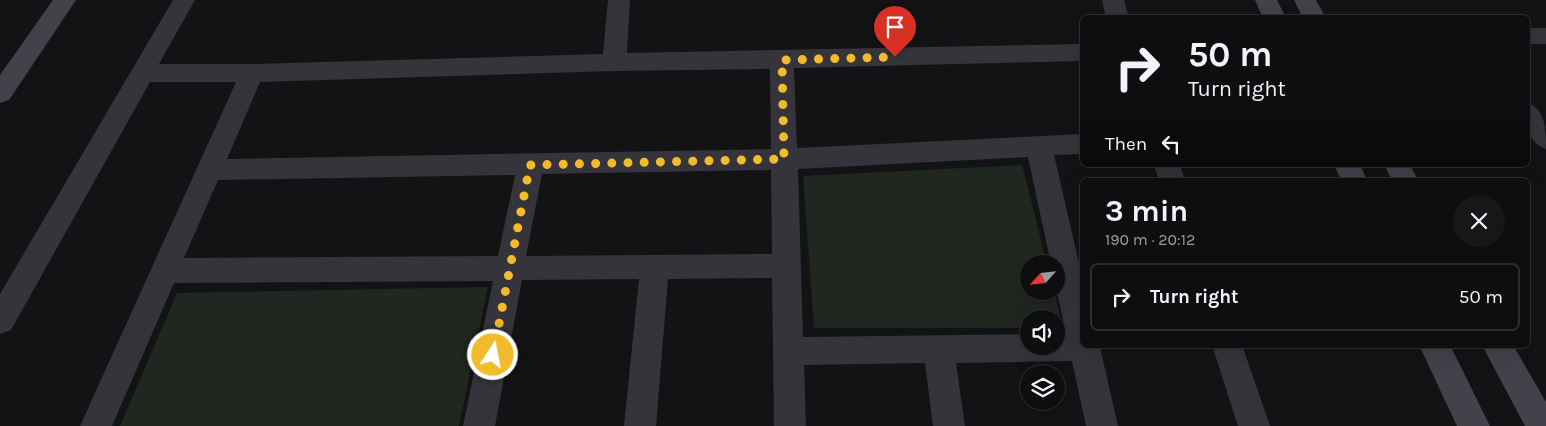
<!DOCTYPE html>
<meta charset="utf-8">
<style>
:root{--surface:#0e0e10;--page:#171719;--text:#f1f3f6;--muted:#9b9c9f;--line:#2e2e30}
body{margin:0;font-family:Karla,sans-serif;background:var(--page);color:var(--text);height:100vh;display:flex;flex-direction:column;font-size:19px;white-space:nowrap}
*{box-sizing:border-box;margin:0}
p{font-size:16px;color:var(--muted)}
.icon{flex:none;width:28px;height:28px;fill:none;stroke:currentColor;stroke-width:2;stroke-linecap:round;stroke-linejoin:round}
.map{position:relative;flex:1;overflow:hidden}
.sheet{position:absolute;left:1080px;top:178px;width:450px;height:170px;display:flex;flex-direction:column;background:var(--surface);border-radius:8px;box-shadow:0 5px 20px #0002,0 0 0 1px var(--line)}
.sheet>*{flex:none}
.banner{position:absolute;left:1080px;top:15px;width:450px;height:152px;border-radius:8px;box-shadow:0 5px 20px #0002,0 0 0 1px var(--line);background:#0e0e10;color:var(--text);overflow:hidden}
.needle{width:32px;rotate:243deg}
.buttons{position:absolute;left:1020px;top:255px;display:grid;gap:10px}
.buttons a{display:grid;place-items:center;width:45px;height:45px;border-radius:50%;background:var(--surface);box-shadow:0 5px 20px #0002,0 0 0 1px var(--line);font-size:25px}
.pin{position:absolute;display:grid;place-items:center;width:42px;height:42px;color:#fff;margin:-51px -21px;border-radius:50% 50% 50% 0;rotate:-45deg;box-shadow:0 0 5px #0007}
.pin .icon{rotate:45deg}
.me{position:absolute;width:55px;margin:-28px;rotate:11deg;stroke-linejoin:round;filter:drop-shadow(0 0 4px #0008)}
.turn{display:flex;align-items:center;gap:18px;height:105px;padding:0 25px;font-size:22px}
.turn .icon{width:65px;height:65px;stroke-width:2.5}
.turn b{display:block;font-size:35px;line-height:42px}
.then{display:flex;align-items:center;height:48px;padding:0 25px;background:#0003;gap:10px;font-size:19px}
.round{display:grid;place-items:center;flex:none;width:52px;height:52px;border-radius:26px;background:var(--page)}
.summary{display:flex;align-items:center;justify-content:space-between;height:85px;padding:0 25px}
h1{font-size:30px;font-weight:700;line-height:38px}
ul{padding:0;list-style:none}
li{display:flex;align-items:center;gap:15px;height:68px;margin:0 10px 8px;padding:0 15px;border:2px solid var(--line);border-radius:8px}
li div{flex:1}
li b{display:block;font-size:19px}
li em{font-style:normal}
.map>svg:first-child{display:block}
.green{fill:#1f2720}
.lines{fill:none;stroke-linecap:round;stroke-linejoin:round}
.street{fill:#34343a;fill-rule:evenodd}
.secondary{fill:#42434a;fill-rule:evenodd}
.route{stroke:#f3bb2c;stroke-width:9;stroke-dasharray:0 16.2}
</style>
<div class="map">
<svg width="1546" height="426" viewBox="0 0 1546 426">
<rect width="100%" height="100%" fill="#131315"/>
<!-- green -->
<path class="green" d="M1022,165L1047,264H1029V291H1054L1063,327H1056V319H1029V328H814L803,176Z
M488,287L459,426H120L177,293Z"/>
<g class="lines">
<!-- street -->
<path class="street" d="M173,0H195L159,64H252L603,54L608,0H630L627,53L1082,44V61L794,68L797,148L1082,134V154L1054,155L1082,276V345H1099L1100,347L1118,426H1086L1072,361L956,363L965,426H933L925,363L804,365L806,426H774L772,278L668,279L656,426H624L639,279L522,280L495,426H463L493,281L174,283L112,426H80L236,82H150L11,330L0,334V294ZM770,69L771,149L227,159L260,82L614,71ZM1028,157L1051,264H1056V288L1066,333L1056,334V346H1029V334L803,337L798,169ZM771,170L772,254L526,256L542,174ZM515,175L498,256L184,258L218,180Z
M1102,0H1124L1129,18H1106Z
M1528,28H1546V44H1528Z
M1528,103C1546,110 1546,130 1546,149C1526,142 1526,122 1528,103Z
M1154,165H1180L1185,180H1159Z
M1212,345H1242L1270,426H1238Z"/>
<!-- secondary -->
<path class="secondary" d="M53,0H76L9,100L0,103V75Z
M1255,0H1277L1286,18H1263Z
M1294,0H1316L1326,18H1303Z
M1334,165H1360L1367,180H1341Z
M1384,165H1410L1418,180H1392Z
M1419,345H1450L1490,426H1457Z
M1482,345H1513L1546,402V426H1525Z"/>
</g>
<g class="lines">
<!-- route -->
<path class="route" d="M493,355L530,165L784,159L782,60L895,57"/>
</g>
</svg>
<div class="buttons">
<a><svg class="needle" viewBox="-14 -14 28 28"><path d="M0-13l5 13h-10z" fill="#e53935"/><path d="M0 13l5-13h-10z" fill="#9b9c9f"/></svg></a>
<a><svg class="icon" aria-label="sound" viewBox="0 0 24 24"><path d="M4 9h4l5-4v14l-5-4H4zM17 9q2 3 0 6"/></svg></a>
<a><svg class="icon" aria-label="layers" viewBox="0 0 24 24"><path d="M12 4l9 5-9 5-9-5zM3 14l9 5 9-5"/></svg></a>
</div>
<div class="pin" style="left:895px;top:57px;background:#d93025"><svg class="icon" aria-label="arrive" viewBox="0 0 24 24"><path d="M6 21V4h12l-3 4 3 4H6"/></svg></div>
<svg class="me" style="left:493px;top:355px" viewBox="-20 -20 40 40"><circle r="17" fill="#f3bb2c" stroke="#fff" stroke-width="3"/><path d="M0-11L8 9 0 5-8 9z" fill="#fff"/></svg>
<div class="banner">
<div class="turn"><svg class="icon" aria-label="right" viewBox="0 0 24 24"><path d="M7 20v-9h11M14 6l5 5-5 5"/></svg><div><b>50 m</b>Turn right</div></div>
<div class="then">Then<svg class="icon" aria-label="left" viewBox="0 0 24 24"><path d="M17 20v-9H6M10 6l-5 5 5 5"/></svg></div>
</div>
<section class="sheet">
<div class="summary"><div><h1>3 min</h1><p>190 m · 20:12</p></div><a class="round"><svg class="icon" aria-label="close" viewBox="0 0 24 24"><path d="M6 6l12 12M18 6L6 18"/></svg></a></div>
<ul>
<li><svg class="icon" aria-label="right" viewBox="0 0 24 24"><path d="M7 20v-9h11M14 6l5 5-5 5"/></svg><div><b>Turn right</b></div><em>50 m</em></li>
</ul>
</section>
</div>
